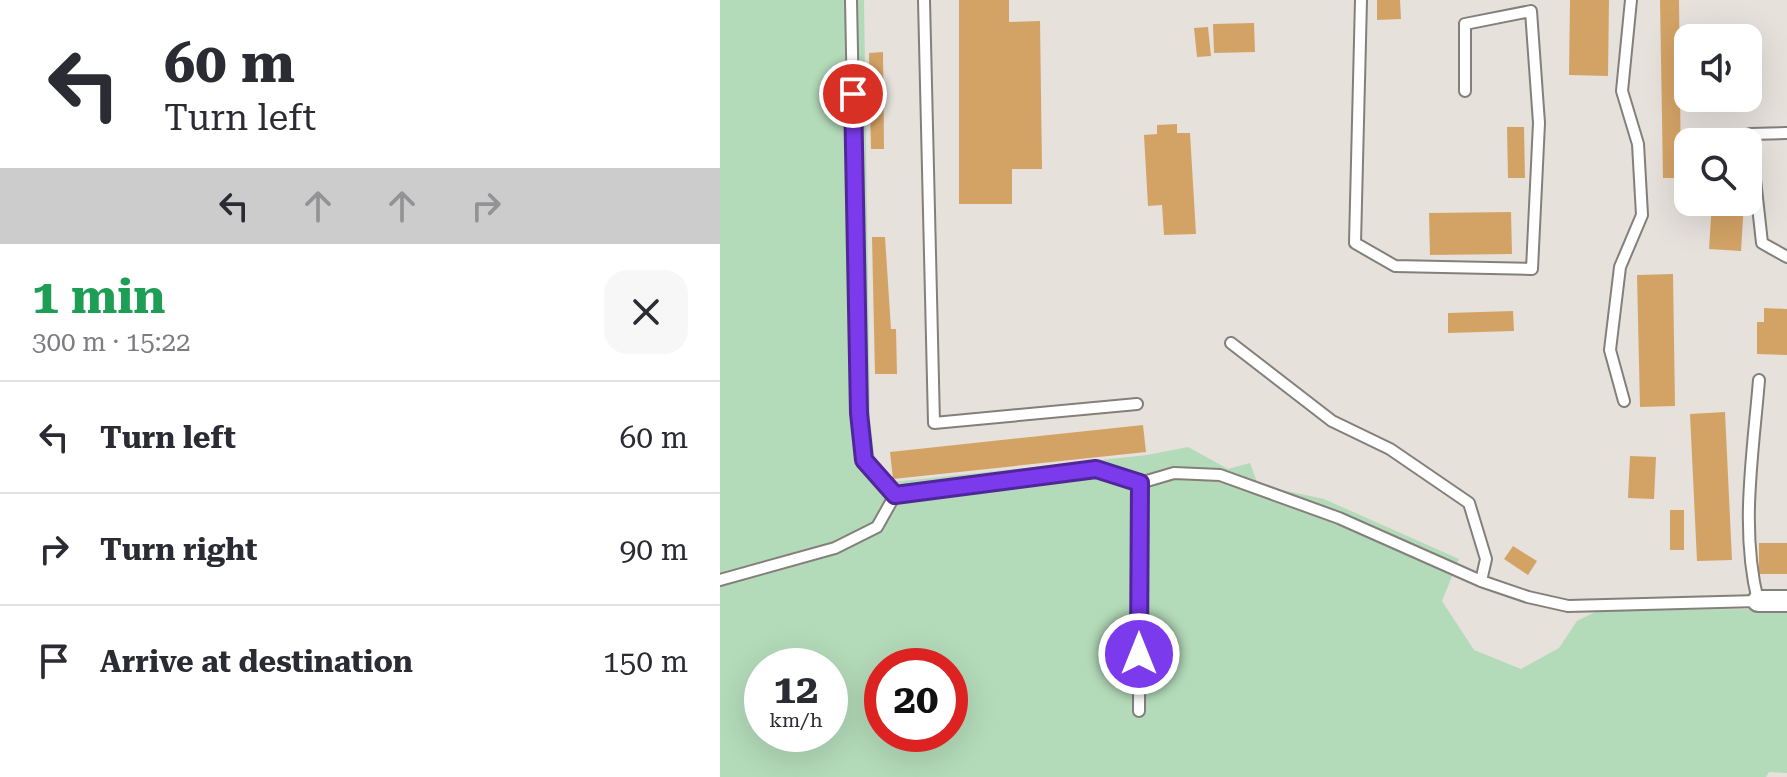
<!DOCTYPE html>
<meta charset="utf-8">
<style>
:root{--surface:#fff;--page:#f7f7f7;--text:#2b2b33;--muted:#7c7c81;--line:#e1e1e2}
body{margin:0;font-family:"Roboto Serif",serif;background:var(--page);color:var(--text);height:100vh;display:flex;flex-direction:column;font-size:30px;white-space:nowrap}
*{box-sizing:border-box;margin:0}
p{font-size:26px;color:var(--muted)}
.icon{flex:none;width:44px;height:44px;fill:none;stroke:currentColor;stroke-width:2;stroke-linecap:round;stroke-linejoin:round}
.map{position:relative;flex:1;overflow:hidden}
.panel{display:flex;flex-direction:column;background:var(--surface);width:720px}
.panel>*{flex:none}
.guide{background:#fff;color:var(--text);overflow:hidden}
.controls{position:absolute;left:954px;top:24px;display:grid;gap:16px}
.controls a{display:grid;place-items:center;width:88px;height:88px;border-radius:16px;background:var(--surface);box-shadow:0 8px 32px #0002;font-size:40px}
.speed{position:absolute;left:24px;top:648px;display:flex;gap:16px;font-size:40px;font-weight:700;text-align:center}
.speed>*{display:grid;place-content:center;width:104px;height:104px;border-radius:50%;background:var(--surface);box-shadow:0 8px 32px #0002;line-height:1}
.speed small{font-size:20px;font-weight:400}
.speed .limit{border:12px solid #d22;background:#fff;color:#111}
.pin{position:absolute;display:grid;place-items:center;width:68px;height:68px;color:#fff;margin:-34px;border:4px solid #fff;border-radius:50%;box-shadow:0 2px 8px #0007}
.me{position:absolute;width:88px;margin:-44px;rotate:0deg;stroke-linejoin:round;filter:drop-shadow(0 0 6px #0008)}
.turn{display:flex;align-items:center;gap:28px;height:168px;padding:0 32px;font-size:36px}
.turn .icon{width:104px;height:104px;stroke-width:2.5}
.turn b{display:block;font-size:56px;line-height:68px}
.lanes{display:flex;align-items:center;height:76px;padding:0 32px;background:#0003;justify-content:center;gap:40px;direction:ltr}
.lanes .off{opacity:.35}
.round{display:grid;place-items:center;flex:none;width:84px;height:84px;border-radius:24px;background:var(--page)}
.head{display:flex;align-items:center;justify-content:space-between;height:136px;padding:0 32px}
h1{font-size:48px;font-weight:700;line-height:60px;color:#1e9e55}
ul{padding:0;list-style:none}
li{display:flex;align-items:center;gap:24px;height:112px;padding:0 32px;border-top:2px solid var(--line)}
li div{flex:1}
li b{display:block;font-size:30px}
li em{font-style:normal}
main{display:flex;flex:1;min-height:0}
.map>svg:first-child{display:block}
.green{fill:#b3dab9;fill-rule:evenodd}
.building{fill:#d3a366}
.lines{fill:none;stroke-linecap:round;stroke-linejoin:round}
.service-casing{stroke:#847f7a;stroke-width:14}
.minor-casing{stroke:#847f7a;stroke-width:24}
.service{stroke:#fff;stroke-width:10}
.minor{stroke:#fff;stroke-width:20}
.route-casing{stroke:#51269a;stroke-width:20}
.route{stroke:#7c3aed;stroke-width:14}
</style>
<main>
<section class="panel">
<div class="guide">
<div class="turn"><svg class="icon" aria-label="left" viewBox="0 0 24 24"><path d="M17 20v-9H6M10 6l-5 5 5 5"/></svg><div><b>60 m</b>Turn left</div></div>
<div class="lanes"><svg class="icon" aria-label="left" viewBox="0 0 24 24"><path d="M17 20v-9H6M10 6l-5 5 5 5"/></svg><svg class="icon off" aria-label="ahead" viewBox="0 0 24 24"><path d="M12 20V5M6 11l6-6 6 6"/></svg><svg class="icon off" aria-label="ahead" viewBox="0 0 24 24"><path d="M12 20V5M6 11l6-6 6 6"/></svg><svg class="icon off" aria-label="right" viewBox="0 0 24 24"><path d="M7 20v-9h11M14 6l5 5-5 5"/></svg></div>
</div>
<div class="head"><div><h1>1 min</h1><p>300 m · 15:22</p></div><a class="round"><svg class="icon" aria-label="close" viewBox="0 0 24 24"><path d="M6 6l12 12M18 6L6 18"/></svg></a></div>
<ul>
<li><svg class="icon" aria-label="left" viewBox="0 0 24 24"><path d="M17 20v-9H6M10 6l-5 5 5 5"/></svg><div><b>Turn left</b></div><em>60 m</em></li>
<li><svg class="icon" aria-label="right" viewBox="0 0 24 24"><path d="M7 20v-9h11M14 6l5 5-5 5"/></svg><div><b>Turn right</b></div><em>90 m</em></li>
<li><svg class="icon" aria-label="arrive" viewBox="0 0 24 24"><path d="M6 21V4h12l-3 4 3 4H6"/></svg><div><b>Arrive at destination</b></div><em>150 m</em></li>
</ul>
</section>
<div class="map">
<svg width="1067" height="777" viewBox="0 0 1067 777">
<rect width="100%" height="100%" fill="#e6e1db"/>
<!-- green -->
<path class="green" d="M0,0H144L150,419L155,461L173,482L427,455L468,447L508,469L530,463L538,485L604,499L739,559L722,601L754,650L801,669L839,648L857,621L879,610L1067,609V773L1049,772L1046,777H0ZM42,666H110V734H42ZM162,666H230V734H162Z"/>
<!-- building -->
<path class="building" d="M239,0H289V22L320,21L322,169H292V204H239Z
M657,0H680L681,19L657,20Z
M850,0H889L888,76L849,75Z
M940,0H959L961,178H943Z
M534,23L535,52L494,53L493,24Z
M488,27L491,56L477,57L474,28Z
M163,52L164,149H151L149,53Z
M457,124V133H470L476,234L444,235L442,205L428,206L424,135L437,134V125Z
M787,127H804L805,178H788Z
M992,202H1024L1021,251L989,249Z
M791,212L792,254L710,255L709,213Z
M152,237H165L171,329H176L177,374H155Z
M953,274L955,406L920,407L917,275Z
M1044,308L1067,309V355L1037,354V322H1044Z
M793,311L794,331L728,333V313Z
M1005,412L1012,560L977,561L970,414Z
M423,425L426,452L173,479L170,452Z
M910,456L936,457L934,499L908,498Z
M950,510H964V550H950Z
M1039,543H1067V574H1039Z
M793,546L817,561L808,575L784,559Z"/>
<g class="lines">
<defs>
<path id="service" d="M204,0L214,423L417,404
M641,0L635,243L675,266L812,269L819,123L811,11L745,24V91
M1067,133L1030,134L1042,243L1067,257
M511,343L612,421L670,449L749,503L766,559L761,581
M904,401L890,350L900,267L922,215L918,144L902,91L911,0
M175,495L376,469L420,483L454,473L500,475L619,518L761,581L808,597L848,606L1038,601C1020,529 1033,454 1039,380
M0,580L115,548L157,527L175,495C142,467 143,454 139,413L131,0
M419,711L420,483"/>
<path id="minor" d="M1038,601H1067"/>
</defs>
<!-- service casing -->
<use href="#service" class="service-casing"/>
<!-- minor casing -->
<use href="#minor" class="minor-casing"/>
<!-- service -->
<use href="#service" class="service"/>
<!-- minor -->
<use href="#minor" class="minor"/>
</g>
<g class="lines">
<defs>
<path id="route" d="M133,94L139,413L144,460L175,495L376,469L420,483L419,654"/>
</defs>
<!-- route casing -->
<use href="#route" class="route-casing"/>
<!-- route -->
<use href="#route" class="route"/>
</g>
</svg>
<div class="controls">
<a><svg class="icon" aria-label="sound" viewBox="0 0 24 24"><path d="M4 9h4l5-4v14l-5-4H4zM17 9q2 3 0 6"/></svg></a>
<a><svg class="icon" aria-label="search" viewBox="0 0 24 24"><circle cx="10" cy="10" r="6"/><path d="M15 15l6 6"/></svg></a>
</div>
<div class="speed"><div>12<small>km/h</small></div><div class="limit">20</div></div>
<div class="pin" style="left:133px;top:94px;background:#d93025"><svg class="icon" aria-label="arrive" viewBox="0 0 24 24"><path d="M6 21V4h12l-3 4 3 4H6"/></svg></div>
<svg class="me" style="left:419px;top:654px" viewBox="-20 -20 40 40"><circle r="17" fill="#7c3aed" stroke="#fff" stroke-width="3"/><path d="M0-11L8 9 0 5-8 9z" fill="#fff"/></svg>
</div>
</main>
